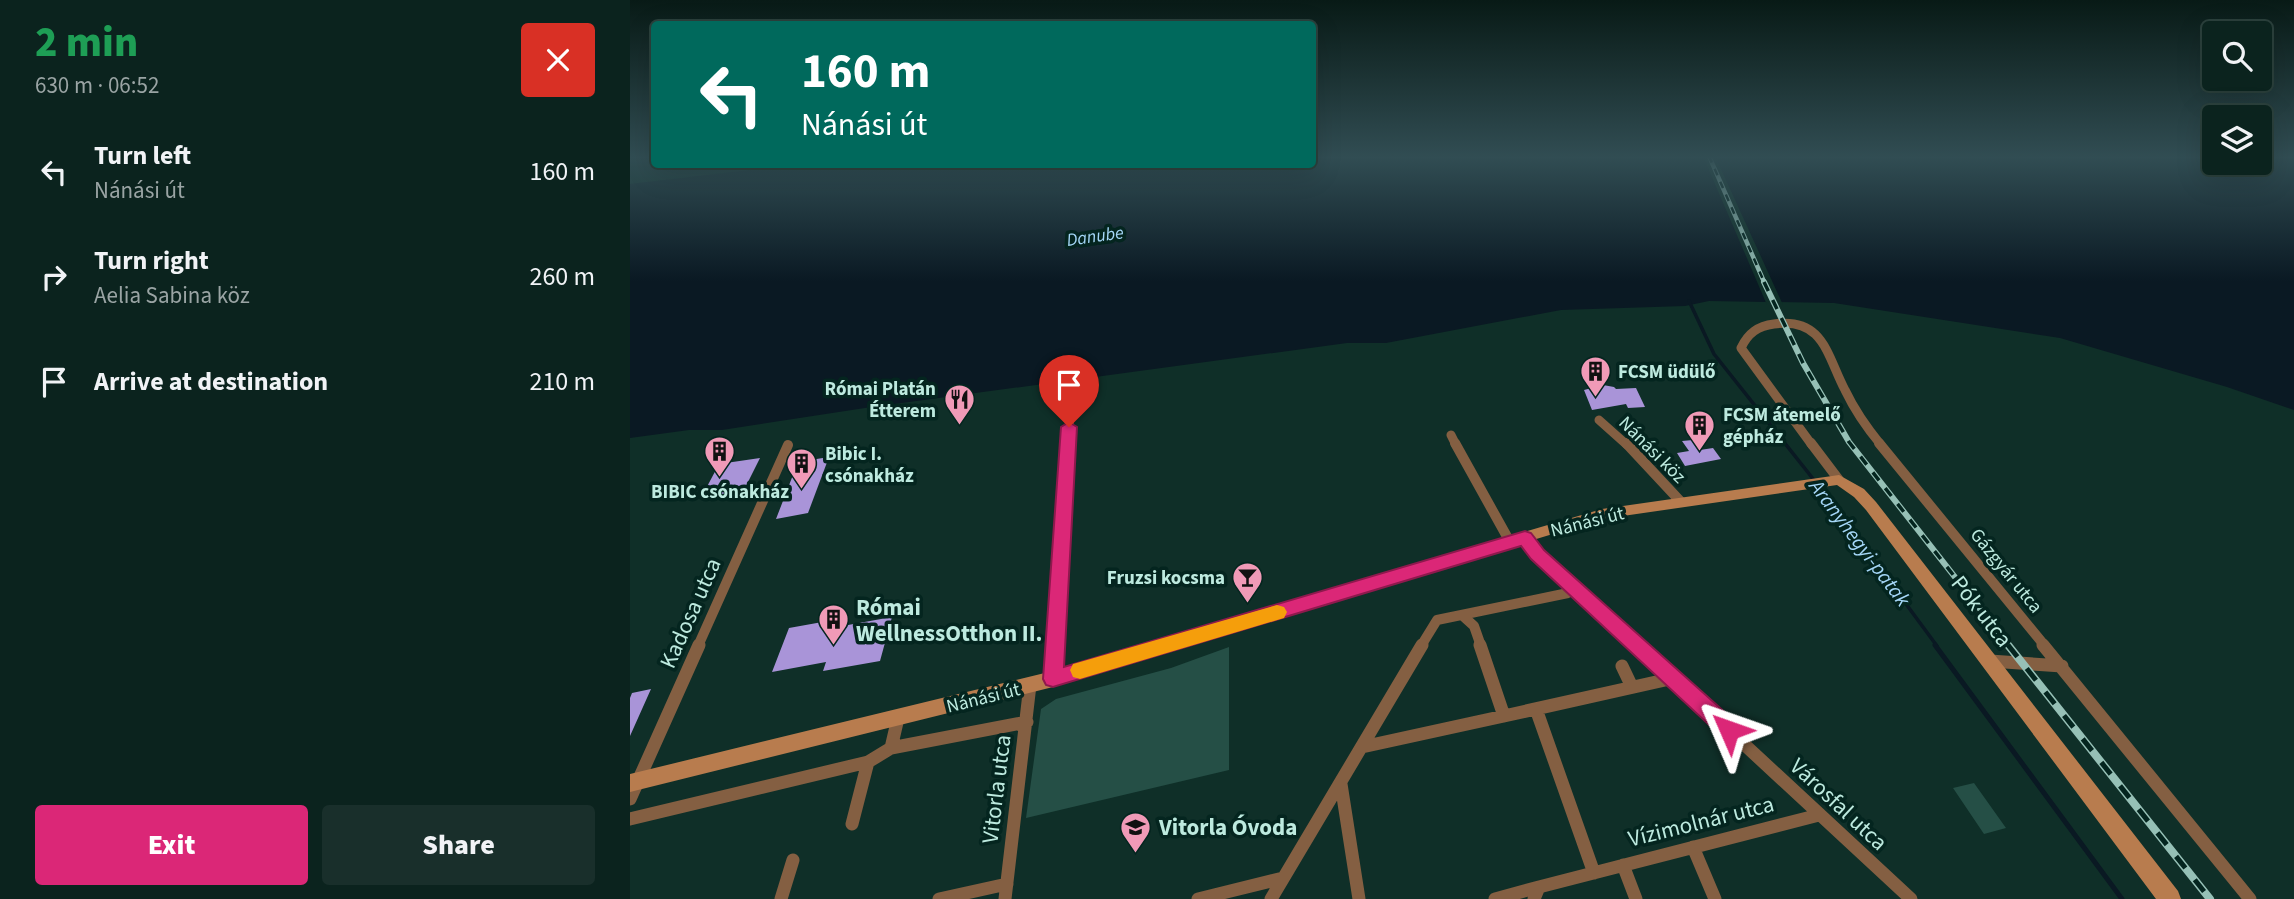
<!DOCTYPE html>
<meta charset="utf-8">
<style>
:root{--surface:#0b231e;--page:#192f2b;--text:#f1f3f6;--muted:#9aa4a4;--line:#2b403c;--accent:#db2777}
body{margin:0;font-family:"Source Sans 3",sans-serif;background:var(--page);color:var(--text);height:100vh;display:flex;flex-direction:column;font-size:26px;white-space:nowrap}
*{box-sizing:border-box;margin:0}
p{font-size:23px;color:var(--muted)}
.icon{flex:none;width:38px;height:38px;fill:none;stroke:currentColor;stroke-width:2;stroke-linecap:round;stroke-linejoin:round}
.map{position:relative;flex:1;overflow:hidden}
.panel{display:flex;flex-direction:column;background:var(--surface);width:630px}
.panel>*{flex:none}
.banner{position:absolute;left:21px;top:21px;width:665px;height:147px;border-radius:7px;box-shadow:0 7px 28px #0002,0 0 0 2px var(--line);background:#00695c;color:#fff;overflow:hidden}
.tools{position:absolute;left:1572px;top:21px;display:grid;gap:14px}
.tools a{display:grid;place-items:center;width:70px;height:70px;border-radius:7px;background:var(--surface);box-shadow:0 7px 28px #0002,0 0 0 2px var(--line);font-size:35px}
.pin{position:absolute;display:grid;place-items:center;width:60px;height:60px;color:#fff;margin:-72px -30px;border-radius:50% 50% 50% 0;rotate:-45deg;box-shadow:0 0 7px #0007}
.pin .icon{rotate:45deg}
.me{position:absolute;width:77px;margin:-38px;rotate:313deg;stroke-linejoin:round;filter:drop-shadow(0 0 5px #0008)}
.turn{display:flex;align-items:center;gap:24px;height:147px;padding:0 35px;font-size:32px}
.turn .icon{width:91px;height:91px;stroke-width:2.5}
.turn b{display:block;font-size:49px;line-height:60px}
.round{display:grid;place-items:center;flex:none;width:74px;height:74px;border-radius:7px;background:var(--page)}
.summary{display:flex;align-items:center;justify-content:space-between;height:119px;padding:0 35px}
h1{font-size:42px;font-weight:800;line-height:52px;color:#1e9e55}
.action{display:flex;gap:14px;margin-top:auto;padding:14px 35px}
.action a{flex:1;height:80px;border-radius:7px;background:var(--accent);color:#fff;font-size:28px;font-weight:800;line-height:80px;text-align:center}
.action a+a{background:var(--page);color:var(--text)}
ul{padding:0;list-style:none}
li{display:flex;align-items:center;gap:21px;height:105px;padding:0 35px}
li div{flex:1}
li b{display:block;font-size:26px}
li em{font-style:normal}
main{display:flex;flex:1;min-height:0}
.map>svg:first-child{display:block}
.green{fill:#254f46}
.water{fill:#0a1923}
.pier{fill:#0f2f28}
.lines{fill:none;stroke-linecap:round;stroke-linejoin:round}
.stream-far1{stroke:#0a1923;stroke-width:3.5}
.stream{stroke:#0a1923;stroke-width:5}
.building{fill:#a994d8}
.street-far2{stroke:#845f42;stroke-width:9}
.street-far1{stroke:#845f42;stroke-width:10}
.street{stroke:#845f42;stroke-width:13}
.secondary{fill:#b87c4e;fill-rule:evenodd}
.rail-far2-casing{stroke:#96c0b6;stroke-width:4.5}
.rail-far1-casing{stroke:#96c0b6;stroke-width:6}
.rail-casing{stroke:#96c0b6;stroke-width:8}
.rail-far2{stroke:#04251f;stroke-width:2.5;stroke-dasharray:7;stroke-linecap:butt}
.rail-far1{stroke:#04251f;stroke-width:3.5;stroke-dasharray:10;stroke-linecap:butt}
.rail{stroke:#04251f;stroke-width:5;stroke-dasharray:15;stroke-linecap:butt}
.route{fill:#db2777;stroke:#8e194d;stroke-width:2}
.slow{fill:#f59e0b}
.labels{text-anchor:middle;stroke-width:7;stroke-linejoin:round;paint-order:stroke}
.far-water-label{font-size:18px;font-style:italic;fill:#a5d7f8;stroke:#04251f}
.poi-label{font-size:19px;font-weight:bold;fill:#bdeadf;stroke:#04251f;text-anchor:start}
.street-label{font-size:19px;fill:#bdeadf;stroke:#04251f}
.water-label{font-size:21px;font-style:italic;fill:#a5d7f8;stroke:#04251f}
.near-poi-label{font-size:23px;font-weight:bold;fill:#bdeadf;stroke:#04251f;text-anchor:start}
.near-street-label{font-size:23px;fill:#bdeadf;stroke:#04251f}
</style>
<main>
<section class="panel">
<div class="summary"><div><h1>2 min</h1><p>630 m · 06:52</p></div><a class="round" style="background:#d93025;color:#fff"><svg class="icon" aria-label="close" viewBox="0 0 24 24"><path d="M6 6l12 12M18 6L6 18"/></svg></a></div>
<ul>
<li><svg class="icon" aria-label="left" viewBox="0 0 24 24"><path d="M17 20v-9H6M10 6l-5 5 5 5"/></svg><div><b>Turn left</b><p>Nánási út</p></div><em>160 m</em></li>
<li><svg class="icon" aria-label="right" viewBox="0 0 24 24"><path d="M7 20v-9h11M14 6l5 5-5 5"/></svg><div><b>Turn right</b><p>Aelia Sabina köz</p></div><em>260 m</em></li>
<li><svg class="icon" aria-label="arrive" viewBox="0 0 24 24"><path d="M6 21V4h12l-3 4 3 4H6"/></svg><div><b>Arrive at destination</b></div><em>210 m</em></li>
</ul>
<div class="action"><a>Exit</a><a>Share</a></div>
</section>
<div class="map">
<svg width="1664" height="899" viewBox="0 0 1664 899">
<rect width="100%" height="100%" fill="#0f2f28"/>
<!-- green -->
<path class="green" d="M599,647V770L396,818L411,709L426,699L541,668Z
M1344,783L1376,828L1354,834L1323,788Z"/>
<!-- water -->
<path class="water" d="M683,156H1584V163H1629V156H1664V410L1597,387L1430,338L1204,303L1079,301L1055,306L931,310L756,343H717L235,408L92,430H59L0,438V184L169,164H682Z"/>
<!-- pier -->
<path class="pier" d="M1073,156H1085L1153,305H1137Z"/>
<g class="lines">
<!-- stream-far1 -->
<path class="stream-far1" d="M1059,301L1084,354L1184,480
M1189,486L1307,646"/>
<!-- stream -->
<path class="stream" d="M1305,645L1492,899"/>
</g>
<!-- building -->
<path class="building" d="M973,385L984,387L986,389L1006,388L1015,407L998,408L996,404L962,410L954,390Z
M1063,440L1070,450L1083,448L1091,459L1055,466L1047,453L1059,451L1052,441Z
M199,457L178,513L146,519L168,462Z
M130,458L113,492L71,498L89,464Z
M262,617L250,661L193,671L196,662L142,672L159,628L209,619L207,627Z
M21,689L0,736V698L2,693Z"/>
<g class="lines">
<!-- street-far2 -->
<path class="street-far2" d="M969,420L997,445
M821,435L826,445
M438,445L441,399
M1182,445L1111,348C1118,333 1128,326 1144,324C1194,317 1197,356 1215,390C1224,409 1237,428 1251,445"/>
<!-- street-far1 -->
<path class="street-far1" d="M825,443L880,542
M996,443L1051,502
M1181,443L1209,480
M1249,443L1415,646
M895,538L907,555L1009,646
M833,616L844,626L851,646
M68,646L158,445
M425,646L438,443
M791,646L807,620L938,593L945,589"/>
<!-- street -->
<path class="street" d="M1007,645L1281,899
M1413,645L1620,899
M1360,661L1432,666
M992,666L1002,687
M423,679L425,645
M906,709L964,873
M874,716L1044,678
M732,747L874,716L850,645
M261,748L268,718
M711,784L729,899
M0,799L69,645
M0,819L238,762L261,748L397,722
M222,824L238,762
M1063,847L1085,899
M993,865L1006,899
M151,899L163,860
M309,899L377,884
M375,899L400,685
M568,899L653,878
M641,899L792,645
M865,899L909,887
M904,899L909,887L1189,815"/>
<!-- secondary -->
<path class="secondary" d="M1209,475L1234,489L1246,502L1548,891L1551,899H1526L1236,510L1224,497L1207,485L972,519L423,687L0,792V774L423,671L972,509Z"/>
<defs>
<path id="rail-far2" d="M1079,156L1135,284"/>
<path id="rail-far1" d="M1134,282L1173,363L1219,442L1379,646"/>
<path id="rail" d="M1378,645L1580,899"/>
</defs>
<!-- rail-far2 casing -->
<use href="#rail-far2" class="rail-far2-casing"/>
<!-- rail-far1 casing -->
<use href="#rail-far1" class="rail-far1-casing"/>
<!-- rail casing -->
<use href="#rail" class="rail-casing"/>
<!-- rail-far2 -->
<use href="#rail-far2" class="rail-far2"/>
<!-- rail-far1 -->
<use href="#rail-far1" class="rail-far1"/>
<!-- rail -->
<use href="#rail" class="rail"/>
</g>
<!-- sky -->
<linearGradient id="sky" x2="0" y2="1"><stop stop-color="#081a16"/><stop offset="0.56" stop-color="#314d53"/><stop offset="1" stop-color="#314d53" stop-opacity="0"/></linearGradient>
<rect width="1664" height="281" fill="url(#sky)"/>
<!-- route -->
<path class="route" d="M439,422L447,427L434,667L895,531L901,533L914,550L1107,723L1110,730L1107,737L1099,740L1092,737L901,559L891,546L423,687L416,685L413,679L431,427Z"/>
<!-- slow -->
<path class="slow" d="M647,605L654,607L657,612L654,618L450,679L443,677L440,670L443,664L450,662Z"/>
<!-- icons -->
<defs>
<symbol id="building-pin" viewBox="-11 -11 22 30"><path d="M0 17L-7.5 6A9.5 9.5 0 1 1 7.5 6Z" fill="#f09ab7" stroke="#04251f"/><path d="M-4-6H4V6H1V3H-1V6H-4ZM-2.5-4.3h1.7v1.8h-1.7ZM.8-4.3h1.7v1.8H.8ZM-2.5-1h1.7V.8h-1.7ZM.8-1h1.7V.8H.8Z" fill="#111"/></symbol>
<symbol id="restaurant-pin" viewBox="-11 -11 22 30"><path d="M0 17L-7.5 6A9.5 9.5 0 1 1 7.5 6Z" fill="#f09ab7" stroke="#04251f"/><path d="M-5-6h1v4h1v-4h1v4h1v-4h1v5L-1.5 .5V6h-2V.5L-5-1ZM5-6V6H3V1.5H1.5Q1.5-4 5-6Z" fill="#111"/></symbol>
<symbol id="bar-pin" viewBox="-11 -11 22 30"><path d="M0 17L-7.5 6A9.5 9.5 0 1 1 7.5 6Z" fill="#f09ab7" stroke="#04251f"/><path d="M-6-5H6L.8 .8V4.5H3.5V6h-7V4.5H-.8V.8Z" fill="#111"/></symbol>
<symbol id="school-pin" viewBox="-11 -11 22 30"><path d="M0 17L-7.5 6A9.5 9.5 0 1 1 7.5 6Z" fill="#f09ab7" stroke="#04251f"/><path d="M0-5L7-2L0 1L-7-2ZM-4 1L0 2.5L4 1V4Q0 6-4 4Z" fill="#111"/></symbol>
</defs>
<g fill-rule="evenodd">
<use href="#building-pin" x="948" y="354" width="35" height="47"/>
<use href="#restaurant-pin" x="312" y="382" width="35" height="47"/>
<use href="#building-pin" x="1052" y="408" width="35" height="47"/>
<use href="#building-pin" x="72" y="434" width="35" height="47"/>
<use href="#building-pin" x="154" y="446" width="35" height="47"/>
<use href="#bar-pin" x="600" y="560" width="35" height="47"/>
<use href="#building-pin" x="186" y="602" width="35" height="47"/>
<use href="#school-pin" x="488" y="810" width="35" height="47"/>
</g>
<g class="labels">
<!-- far-water labels -->
<g class="far-water-label">
<text transform="translate(465 236) rotate(-8)" y="6">Danube</text>
</g>
<!-- poi labels -->
<g class="poi-label">
<text x="988" y="378">FCSM üdülő</text>
<text x="306" y="395" text-anchor="end">Római Platán<tspan x="306" dy="22">Étterem</tspan></text>
<text x="1093" y="421">FCSM átemelő<tspan x="1093" dy="22">gépház</tspan></text>
<text x="195" y="460">Bibic I.<tspan x="195" dy="22">csónakház</tspan></text>
<text x="90" y="498" text-anchor="middle">BIBIC csónakház</text>
<text x="595" y="584" text-anchor="end">Fruzsi kocsma</text>
</g>
<!-- street labels -->
<g class="street-label">
<text transform="translate(1023 449) rotate(45)" y="7">Nánási köz</text>
<text transform="translate(957 521) rotate(-14)" y="7">Nánási út</text>
<text transform="translate(1377 570) rotate(51)" y="7">Gázgyár utca</text>
<text transform="translate(353 697) rotate(-14)" y="7">Nánási út</text>
</g>
<!-- water labels -->
<g class="water-label">
<text transform="translate(1230 543) rotate(53)" y="7">Aranyhegyi-patak</text>
</g>
<!-- near-poi labels -->
<g class="near-poi-label">
<text x="226" y="615">Római<tspan x="226" dy="26">WellnessOtthon II.</tspan></text>
<text x="529" y="835">Vitorla Óvoda</text>
</g>
<!-- near-street labels -->
<g class="near-street-label">
<text transform="translate(1352 611) rotate(52)" y="8">Pók utca</text>
<text transform="translate(60 613) rotate(-66)" y="8">Kadosa utca</text>
<text transform="translate(366 789) rotate(-83)" y="8">Vitorla utca</text>
<text transform="translate(1209 804) rotate(43)" y="8">Városfal utca</text>
<text transform="translate(1071 821) rotate(-14)" y="8">Vízimolnár utca</text>
</g>
</g>
</svg>
<div class="tools">
<a><svg class="icon" aria-label="search" viewBox="0 0 24 24"><circle cx="10" cy="10" r="6"/><path d="M15 15l6 6"/></svg></a>
<a><svg class="icon" aria-label="layers" viewBox="0 0 24 24"><path d="M12 4l9 5-9 5-9-5zM3 14l9 5 9-5"/></svg></a>
</div>
<div class="pin" style="left:439px;top:427px;background:#d93025"><svg class="icon" aria-label="arrive" viewBox="0 0 24 24"><path d="M6 21V4h12l-3 4 3 4H6"/></svg></div>
<svg class="me" style="left:1099px;top:730px" viewBox="-20 -20 40 40"><path d="M0-17L14 15 0 8-14 15z" fill="#db2777" stroke="#fff" stroke-width="4"/></svg>
<div class="banner">
<div class="turn"><svg class="icon" aria-label="left" viewBox="0 0 24 24"><path d="M17 20v-9H6M10 6l-5 5 5 5"/></svg><div><b>160 m</b>Nánási út</div></div>
</div>
</div>
</main>
